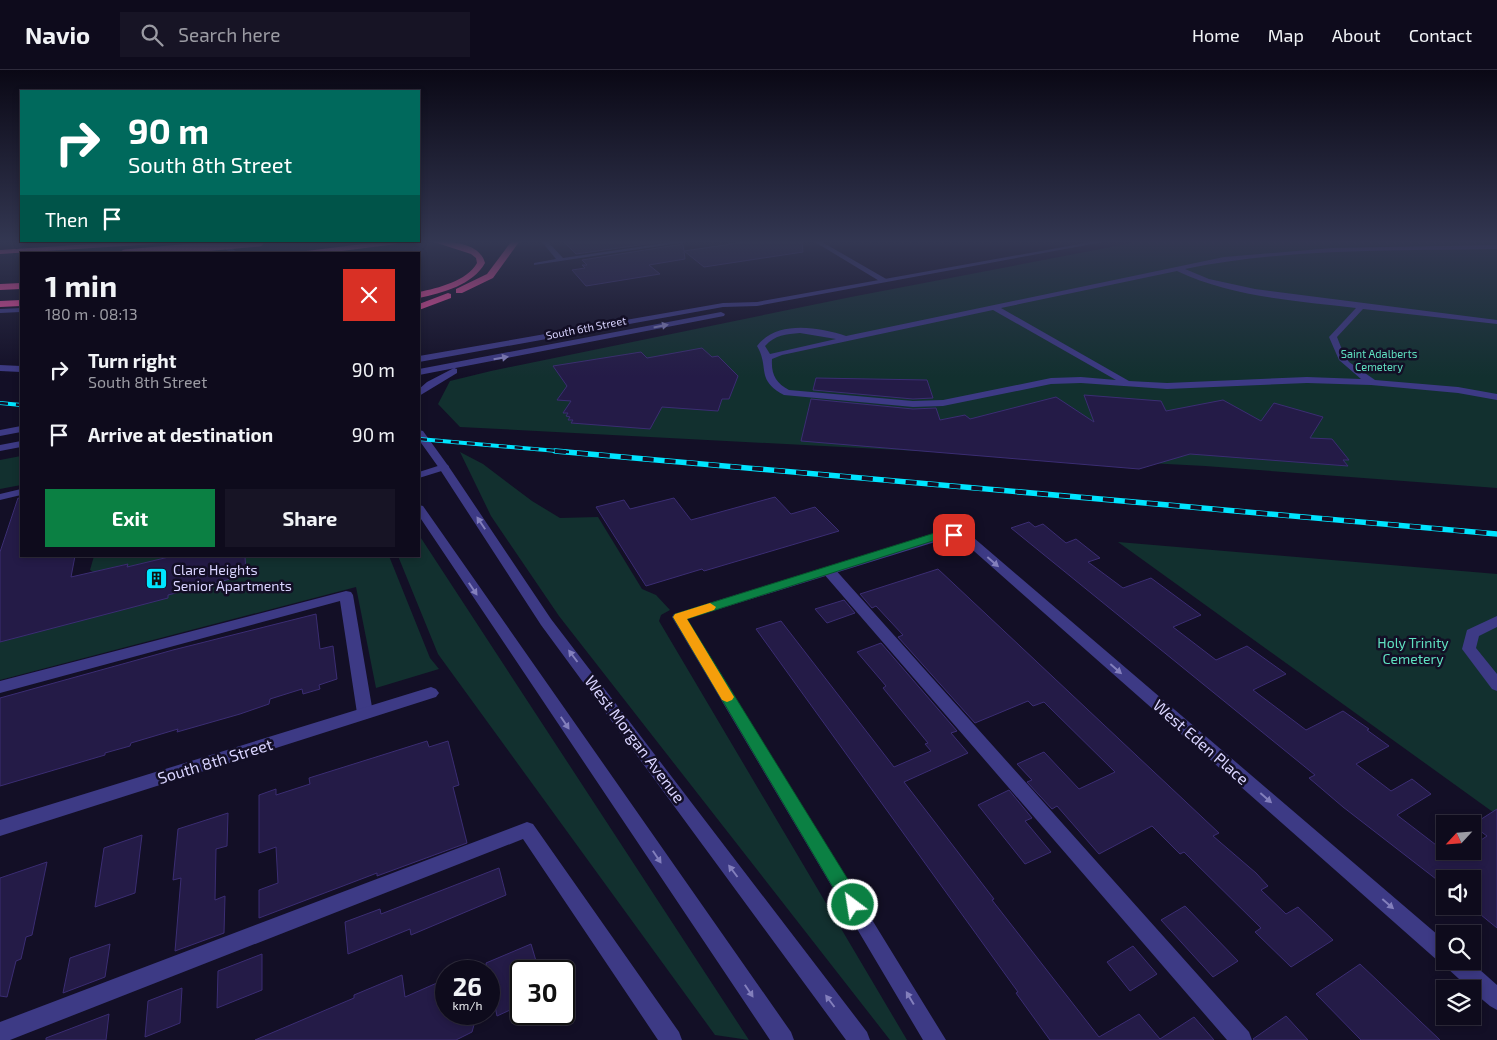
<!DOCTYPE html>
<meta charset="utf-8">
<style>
:root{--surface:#0e0b1c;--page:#171425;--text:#f1f3f6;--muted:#9b9ba3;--line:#2e2b3b;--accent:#0b8043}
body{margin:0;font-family:"Exo 2",sans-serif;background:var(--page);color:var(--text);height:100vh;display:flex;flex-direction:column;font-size:19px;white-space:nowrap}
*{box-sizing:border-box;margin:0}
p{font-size:16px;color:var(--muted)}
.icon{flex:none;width:28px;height:28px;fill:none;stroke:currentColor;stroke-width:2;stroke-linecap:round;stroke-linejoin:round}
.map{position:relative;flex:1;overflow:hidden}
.side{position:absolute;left:20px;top:182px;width:400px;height:305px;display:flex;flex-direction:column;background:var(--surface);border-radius:0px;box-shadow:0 2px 8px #0003,0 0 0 1px var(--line)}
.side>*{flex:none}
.banner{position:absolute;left:20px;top:20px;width:400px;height:152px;border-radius:0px;box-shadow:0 2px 8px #0003,0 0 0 1px var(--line);background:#00695c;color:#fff;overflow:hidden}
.needle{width:32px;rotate:244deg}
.buttons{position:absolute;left:1436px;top:745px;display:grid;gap:10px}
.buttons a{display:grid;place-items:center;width:45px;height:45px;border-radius:0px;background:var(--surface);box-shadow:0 2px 8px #0003,0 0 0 1px var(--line);font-size:25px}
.speed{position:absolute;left:435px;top:890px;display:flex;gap:10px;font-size:25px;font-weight:700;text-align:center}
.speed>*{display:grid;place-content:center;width:65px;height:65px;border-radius:50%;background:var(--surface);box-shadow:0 2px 8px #0003,0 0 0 1px var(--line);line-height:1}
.speed small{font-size:12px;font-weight:400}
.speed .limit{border:2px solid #111;border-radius:8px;background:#fff;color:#111}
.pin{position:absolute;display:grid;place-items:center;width:42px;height:42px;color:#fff;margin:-21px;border-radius:10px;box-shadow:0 2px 8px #0006}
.me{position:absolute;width:55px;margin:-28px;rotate:329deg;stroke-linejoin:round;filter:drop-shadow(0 0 4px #0008)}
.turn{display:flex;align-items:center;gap:18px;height:105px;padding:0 25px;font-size:22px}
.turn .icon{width:65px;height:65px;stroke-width:2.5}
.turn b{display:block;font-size:35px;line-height:42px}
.then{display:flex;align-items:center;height:48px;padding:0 25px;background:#0003;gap:10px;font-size:19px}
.round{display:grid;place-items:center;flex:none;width:52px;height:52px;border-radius:0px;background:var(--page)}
.overview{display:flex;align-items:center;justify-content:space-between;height:85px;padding:0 25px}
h1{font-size:30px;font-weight:700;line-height:38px}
.action{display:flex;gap:10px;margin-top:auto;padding:10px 25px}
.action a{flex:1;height:58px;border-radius:0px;background:var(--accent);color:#fff;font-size:20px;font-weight:700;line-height:58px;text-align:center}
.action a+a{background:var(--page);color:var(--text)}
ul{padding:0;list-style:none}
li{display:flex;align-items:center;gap:15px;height:65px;padding:0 25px}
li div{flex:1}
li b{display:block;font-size:19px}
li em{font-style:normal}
header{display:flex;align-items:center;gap:30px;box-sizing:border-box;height:70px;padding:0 25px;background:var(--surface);border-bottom:1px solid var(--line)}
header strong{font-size:24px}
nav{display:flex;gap:28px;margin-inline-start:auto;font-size:18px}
.search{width:350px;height:45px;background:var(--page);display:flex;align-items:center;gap:12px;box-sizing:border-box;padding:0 18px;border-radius:0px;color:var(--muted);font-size:19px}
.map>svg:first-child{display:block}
.green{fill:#12302f}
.building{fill:#241b47;stroke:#3b2d73}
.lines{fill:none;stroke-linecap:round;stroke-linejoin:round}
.service{fill:#3d3a85;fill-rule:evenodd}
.minor{fill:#3d3a85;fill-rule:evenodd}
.tertiary{fill:#3d3a85;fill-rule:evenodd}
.motorway{fill:#ff4fa3;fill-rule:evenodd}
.rail-far1-casing{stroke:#00e5ff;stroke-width:4}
.rail-casing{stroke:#00e5ff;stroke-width:5.5}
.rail-far1{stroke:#130f26;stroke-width:2.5;stroke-dasharray:8;stroke-linecap:butt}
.rail{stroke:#130f26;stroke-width:4;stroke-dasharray:11;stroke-linecap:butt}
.motorway-bridge{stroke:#ff4fa3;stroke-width:9}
.oneway{fill:#837fbc}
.route{fill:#0b8043;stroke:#07532c}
.slow{fill:#f59e0b}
.labels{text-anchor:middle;stroke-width:5;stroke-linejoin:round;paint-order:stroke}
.far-street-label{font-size:11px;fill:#d9d4ff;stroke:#130f26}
.far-park-label{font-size:11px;fill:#5fe0c0;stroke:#130f26}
.poi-label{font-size:14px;fill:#d9d4ff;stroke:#130f26;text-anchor:start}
.park-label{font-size:14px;fill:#5fe0c0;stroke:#130f26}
.near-street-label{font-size:16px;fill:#d9d4ff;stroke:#130f26}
</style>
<header>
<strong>Navio</strong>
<div class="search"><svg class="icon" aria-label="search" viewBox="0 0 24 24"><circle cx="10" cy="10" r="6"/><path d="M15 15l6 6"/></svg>Search here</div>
<nav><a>Home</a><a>Map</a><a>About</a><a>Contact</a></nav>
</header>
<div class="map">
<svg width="1497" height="970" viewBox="0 0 1497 970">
<rect width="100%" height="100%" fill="#130f26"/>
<!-- green -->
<path class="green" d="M1137,172H1497V418L1205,396L460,357L438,334L450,311L491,301L851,227Z
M460,382L483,394L532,431L560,448L598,447L642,519L656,525L670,540L661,545L659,551L907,970H890L559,546L491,446Z
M21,386V415L0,419V390Z
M419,465L749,970L715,965L438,584L398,486H419Z
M1118,472L1497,504V745Z
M94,486H173L127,497V494L93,502L90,500Z
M245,486H389L430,588L439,599L376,618L356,517L0,610V572L168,525Z"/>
<!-- building -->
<path class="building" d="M564,172H661L576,184Z
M745,172H802L803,182L704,197L684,181L685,189L649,195L660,204L586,216L572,200L585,198L582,195H587L582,190L683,174L684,181Z
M702,278L712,287L718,286L738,306L729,329H722L718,341L662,337L650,359L571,353L573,350H568L570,347L566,346L568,343H563L571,331L557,330L567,316L553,296L641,282L647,288Z
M816,308L927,310L933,328L913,329L813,320Z
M1084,325L1161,331L1166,341L1223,330L1261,351L1274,333L1323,347L1310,368L1332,369L1349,390H1343L1348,396L1190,384L1139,399L801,371L811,329L913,339L936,338L940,350L965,345L970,349L1056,327L1094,352Z
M775,427L791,444L815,437L839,461L704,501L702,499L646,516L596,437L624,430L630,439L674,428L691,450Z
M18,428L21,429V486H75L71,507L128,494L127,497L173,486H245L246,505L168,525V528L0,572V482Z
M1029,452L1035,457L1043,454L1066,473L1076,469L1100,488L1088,492L1123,518L1151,508L1201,545L1173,557L1216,590L1247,576L1286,604L1253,620L1306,660L1343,641L1369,659L1367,660L1389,676L1356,694L1391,721L1412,709L1431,724L1397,745L1453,788L1464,781H1472V776L1487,766L1472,755L1497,739V858L1470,836H1472V809H1445V816L1343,737L1309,708L1315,705L1011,458Z
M938,499L1219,763L1213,766L1256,803L1268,816L1261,820L1286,844L1298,837L1333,870L1291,897L1255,862L1261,858L1184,782L1180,784L1152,756L1099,784L1057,736L1052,739L1027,712L1032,710L1017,694L1044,682L1079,719L1115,702L1044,632L1033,636L1028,631L975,653L898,567L903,565L876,536L872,538L860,524Z
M844,530L855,543L827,553L815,539Z
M316,544L320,579L333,576L337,609L319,615L320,619L303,624L302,619L270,629L269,634L240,644L177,662L178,659L131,673L130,676L105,683V685L0,716V628L173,580Z
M781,551L894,697L931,681L925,674L928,673L883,618L886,616L857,582L881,573L957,661L951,663L968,683L904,712L994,829L992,830L1099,967L1139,944L1160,969L1194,947L1214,970H1050L1016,923L1018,922L756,559Z
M427,671L429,677L448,671L459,715L453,717L467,773L377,806V803L259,848V820L278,813L276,777L259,783V725L276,719V725L310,714L309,708Z
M1009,720L1032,748L1025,751L1051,782L1025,794L978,735Z
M228,743L227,776L216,779L215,830L225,826L224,863L175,881L181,808L173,810L178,759Z
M142,765L135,823L95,837L104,778Z
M47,792L32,865L26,867L21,889L16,891L7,927L0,926V808Z
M499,798L506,825L411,865L410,859L348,884L345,852L380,839L381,844Z
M1185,836L1238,891L1213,907L1161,850Z
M110,874L105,907L63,923L70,888Z
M531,874L539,901H521V935L497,946L486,893Z
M1133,876L1157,904L1130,921L1107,892Z
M262,884V920L217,938L218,901Z
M1360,894L1440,970H1361L1316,924Z
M402,905L405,927L446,909V944H477L472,962L456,970H255L354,928V925Z
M182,918L180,953L145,967L148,931Z
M109,944L106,970H46V968Z
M1286,946L1308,970H1254L1253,969Z"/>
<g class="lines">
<!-- service -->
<path class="service" d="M1497,175V179C1393,181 1287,178 1185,199L1209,209L1255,219L1497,250V254L1363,239L1337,267L1343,282L1349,292L1375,310L1458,317L1497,324V330L1458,323L1371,315L1307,313L1167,319L1081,313L1051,314L943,336L913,337L784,325C755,309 770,298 757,276C777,250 818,257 846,266L1224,187L1332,178ZM1177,201C1232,227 1296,231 1356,238L1329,267L1339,290L1361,309L1307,307L1167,313L1129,311L1001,238ZM993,240L1116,310L1081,307L1051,308L943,330L913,331L789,320C776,313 771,305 772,289L782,285ZM800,263L836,269L770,284L765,276C775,265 786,264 800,263Z
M21,238V242L0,243V239Z
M0,295L21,296V302L0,301Z
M444,394L448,395L449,397L448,399L419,408V402Z
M21,419V425L0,430V424Z
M828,496L833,497L1249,962L1252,970H1227L823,503L822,500Z
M346,521L351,522L353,525L373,643L371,647L365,649L359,647L357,643L340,531L0,623V611Z
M1497,546V557L1479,566L1476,578L1497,604V621L1492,619L1462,579L1467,560Z
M527,752L533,754L679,962L682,970H658L523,769L10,970H0V952Z"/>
<!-- minor -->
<path class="minor" d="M542,172H548L563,188L672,172H686L534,195V193L556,189Z
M815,172H822L888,210L881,212Z
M947,460L967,464L974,468L1445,871V891H1470L1497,915V940L1490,936L1472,921V919H1470L1447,898L1445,894L1438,891L966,474L959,470L948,468L687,549L946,970H923L672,547L674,544Z
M431,617L436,619L439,623L436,627L0,766V750Z"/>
<!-- tertiary -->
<path class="tertiary" d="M181,172H188L203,184H195Z
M216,172H223L240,184H232Z
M1091,172H1103L757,236L723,237L419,292V286L723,233L757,232Z
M721,242L725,244L724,246L419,305V299Z
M454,298L457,299V303L419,326V319L427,312Z
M21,356V362L0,366V360Z
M419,360L423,361L449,397L551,549L867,962L870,970H846L541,555L439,398L419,370Z
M21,371V377L0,381V375Z
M419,435L423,436L791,962L794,970H770L419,446Z"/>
<!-- motorway -->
<path class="motorway" d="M123,172H158L154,174L0,184V180Z
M379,172H400L396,174L319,184H294L298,182Z
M434,172C451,171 480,173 485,193C473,215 442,223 419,228V222C438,218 467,211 477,193L476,188L471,184Z
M511,172H519L493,208L462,223H456V219L487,204Z
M21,213V219L0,220V214Z
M448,223L451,224V228L419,240V234Z
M21,230V236L0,237V231Z"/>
<defs>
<path id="rail-far1" d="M0,333L21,335
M419,369L569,382"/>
<path id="rail" d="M555,381L1497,464"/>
</defs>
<!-- rail-far1 casing -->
<use href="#rail-far1" class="rail-far1-casing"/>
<!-- rail casing -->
<use href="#rail" class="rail-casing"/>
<!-- rail-far1 -->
<use href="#rail-far1" class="rail-far1"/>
<!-- rail -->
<use href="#rail" class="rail"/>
<!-- motorway-bridge -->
<path class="motorway-bridge" d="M125,184L259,172"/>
</g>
<!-- one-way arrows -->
<defs><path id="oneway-solid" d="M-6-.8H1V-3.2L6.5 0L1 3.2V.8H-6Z" transform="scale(1.25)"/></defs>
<g class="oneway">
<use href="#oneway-solid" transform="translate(661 256) rotate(-11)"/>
<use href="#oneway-solid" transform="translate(501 288) rotate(-10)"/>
<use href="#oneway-solid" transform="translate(481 453) rotate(-124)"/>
<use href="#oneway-solid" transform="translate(993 492) rotate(41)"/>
<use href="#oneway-solid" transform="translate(473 519) rotate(56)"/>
<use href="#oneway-solid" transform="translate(573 586) rotate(-127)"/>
<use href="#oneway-solid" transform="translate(1116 599) rotate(41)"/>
<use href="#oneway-solid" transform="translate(565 653) rotate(56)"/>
<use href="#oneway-solid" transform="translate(1266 728) rotate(41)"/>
<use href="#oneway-solid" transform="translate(657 787) rotate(56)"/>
<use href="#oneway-solid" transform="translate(733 801) rotate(-127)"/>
<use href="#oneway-solid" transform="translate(1388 834) rotate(41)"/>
<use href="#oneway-solid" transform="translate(749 921) rotate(56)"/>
<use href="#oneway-solid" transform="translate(910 928) rotate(-121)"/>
<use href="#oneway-solid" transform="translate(830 931) rotate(-127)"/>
</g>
<!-- sky -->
<linearGradient id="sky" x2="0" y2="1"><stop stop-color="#0a0815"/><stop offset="0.56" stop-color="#333752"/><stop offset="1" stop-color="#333752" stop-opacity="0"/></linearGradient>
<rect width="1497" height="307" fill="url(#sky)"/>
<!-- route -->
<path class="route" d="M941,461H954L960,465L954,468H942L687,549L860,829L862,835L860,841L853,843L847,841L673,547L675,544Z"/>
<!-- slow -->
<path class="slow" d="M710,533L716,537L714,540L687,549L734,627L732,630L727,632L722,630L673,547L675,544Z"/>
<!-- icons -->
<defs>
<symbol id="building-square" viewBox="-11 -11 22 22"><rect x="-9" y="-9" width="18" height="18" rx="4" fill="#00e5ff" stroke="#130f26"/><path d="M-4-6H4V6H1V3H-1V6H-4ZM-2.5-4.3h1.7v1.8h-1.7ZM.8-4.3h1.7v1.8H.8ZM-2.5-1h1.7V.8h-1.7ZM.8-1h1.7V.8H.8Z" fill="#111"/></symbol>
</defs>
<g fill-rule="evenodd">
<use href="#building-square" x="144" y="496" width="25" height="25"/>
</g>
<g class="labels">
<!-- far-street labels -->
<g class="far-street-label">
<text transform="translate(586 258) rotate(-11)" y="4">South 6th Street</text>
</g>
<!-- far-park labels -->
<g class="far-park-label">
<text x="1379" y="288">Saint Adalberts<tspan x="1379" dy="13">Cemetery</tspan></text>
</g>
<!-- poi labels -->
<g class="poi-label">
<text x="173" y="505">Clare Heights<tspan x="173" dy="16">Senior Apartments</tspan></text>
</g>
<!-- park labels -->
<g class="park-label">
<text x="1413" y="578">Holy Trinity<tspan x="1413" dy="16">Cemetery</tspan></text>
</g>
<!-- near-street labels -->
<g class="near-street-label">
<text transform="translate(635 669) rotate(53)" y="6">West Morgan Avenue</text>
<text transform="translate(1201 672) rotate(41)" y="6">West Eden Place</text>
<text transform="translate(215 691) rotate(-17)" y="6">South 8th Street</text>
</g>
</g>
</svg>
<div class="buttons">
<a><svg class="needle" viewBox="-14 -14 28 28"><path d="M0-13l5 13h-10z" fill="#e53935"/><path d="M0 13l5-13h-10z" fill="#9b9ba3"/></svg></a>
<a><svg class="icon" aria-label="sound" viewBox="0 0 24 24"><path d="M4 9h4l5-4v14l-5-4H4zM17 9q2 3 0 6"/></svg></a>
<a><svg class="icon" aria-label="search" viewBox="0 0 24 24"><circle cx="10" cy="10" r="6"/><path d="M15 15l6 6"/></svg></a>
<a><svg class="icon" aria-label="layers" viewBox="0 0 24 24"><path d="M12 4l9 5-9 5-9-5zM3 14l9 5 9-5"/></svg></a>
</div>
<div class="speed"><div>26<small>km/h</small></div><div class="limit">30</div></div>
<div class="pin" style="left:954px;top:465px;background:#d93025"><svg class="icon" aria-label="arrive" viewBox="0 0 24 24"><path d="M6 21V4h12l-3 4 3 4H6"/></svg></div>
<svg class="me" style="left:853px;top:835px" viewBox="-20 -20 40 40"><circle r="17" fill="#0b8043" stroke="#fff" stroke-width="3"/><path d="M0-11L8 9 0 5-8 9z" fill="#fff"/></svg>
<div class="banner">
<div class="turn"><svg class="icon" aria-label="right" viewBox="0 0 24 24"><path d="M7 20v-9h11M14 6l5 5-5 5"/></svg><div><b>90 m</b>South 8th Street</div></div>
<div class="then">Then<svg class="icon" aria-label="arrive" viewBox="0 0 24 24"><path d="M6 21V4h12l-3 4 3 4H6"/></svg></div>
</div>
<section class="side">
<div class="overview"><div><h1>1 min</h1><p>180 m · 08:13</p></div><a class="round" style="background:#d93025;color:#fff"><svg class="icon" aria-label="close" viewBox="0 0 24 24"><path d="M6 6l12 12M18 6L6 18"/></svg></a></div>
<ul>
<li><svg class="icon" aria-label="right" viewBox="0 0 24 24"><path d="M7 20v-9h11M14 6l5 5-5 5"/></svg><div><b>Turn right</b><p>South 8th Street</p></div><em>90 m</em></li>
<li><svg class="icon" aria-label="arrive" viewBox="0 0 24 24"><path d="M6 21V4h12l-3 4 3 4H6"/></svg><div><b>Arrive at destination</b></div><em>90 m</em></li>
</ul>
<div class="action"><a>Exit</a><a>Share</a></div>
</section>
</div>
